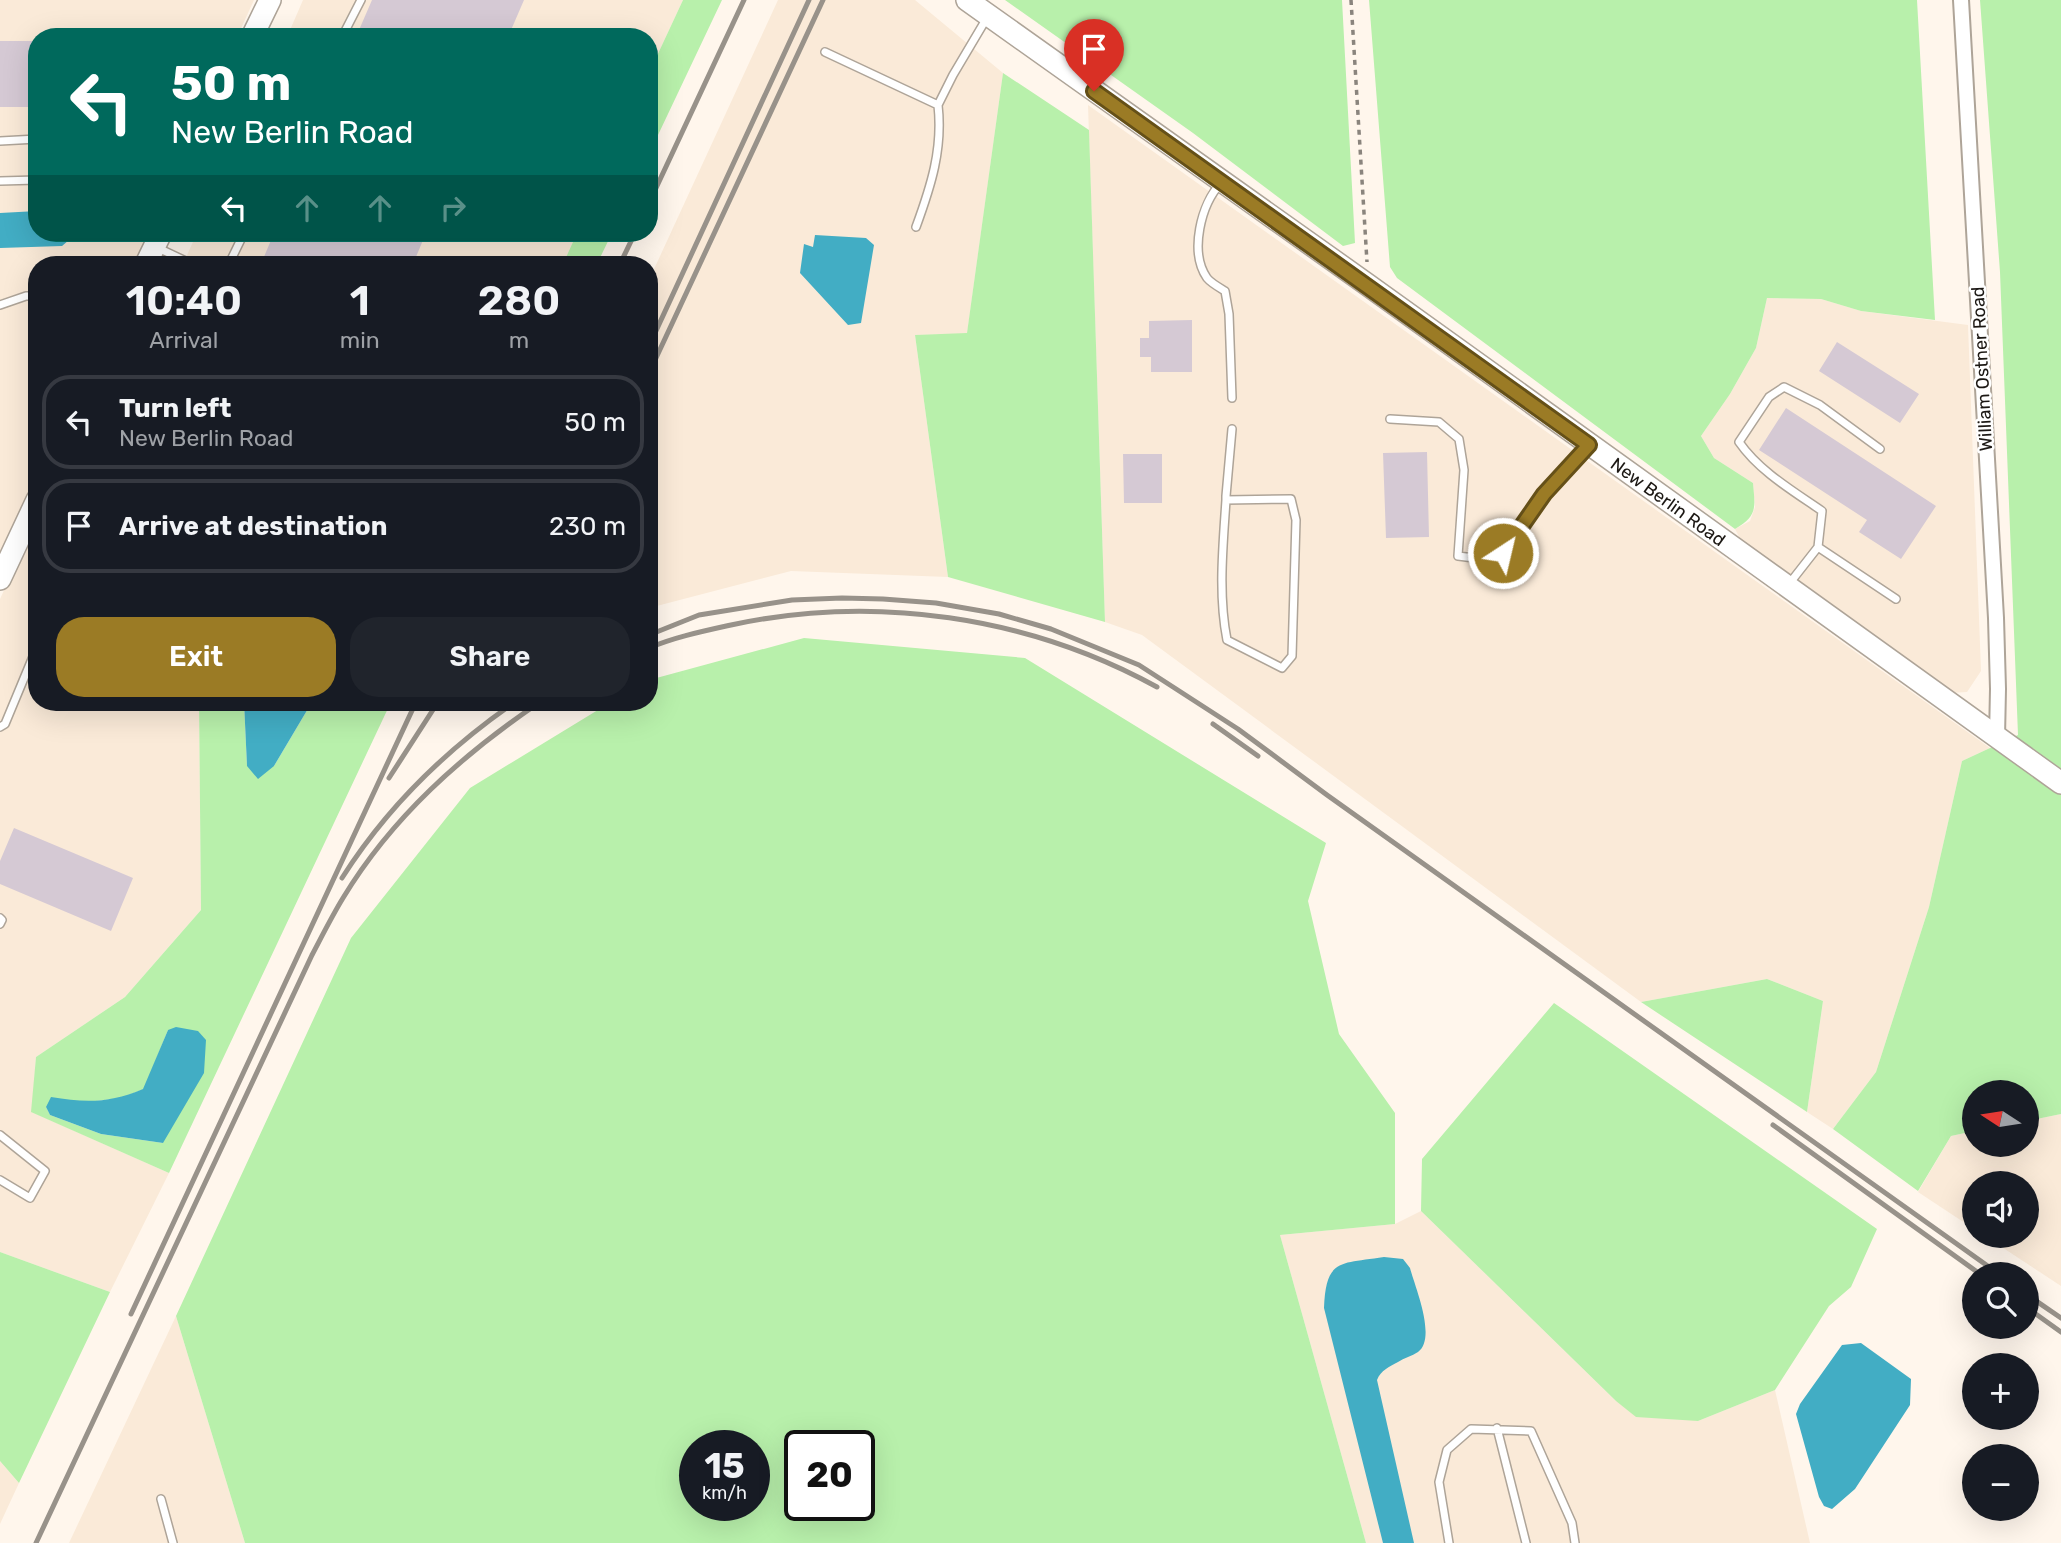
<!DOCTYPE html>
<meta charset="utf-8">
<style>
:root{--surface:#171b24;--page:#20242c;--text:#f1f3f6;--muted:#9ea1a6;--line:#363941;--accent:#9b7b25}
body{margin:0;font-family:Rubik,sans-serif;background:var(--page);color:var(--text);height:100vh;display:flex;flex-direction:column;font-size:26px;white-space:nowrap}
*{box-sizing:border-box;margin:0}
p{font-size:23px;color:var(--muted)}
.icon{flex:none;width:38px;height:38px;fill:none;stroke:currentColor;stroke-width:2;stroke-linecap:round;stroke-linejoin:round}
.map{position:relative;flex:1;overflow:hidden}
.drawer{position:absolute;left:28px;top:256px;width:630px;height:455px;display:flex;flex-direction:column;background:var(--surface);border-radius:28px;box-shadow:0 7px 28px #0002}
.drawer>*{flex:none}
.guide{position:absolute;left:28px;top:28px;width:630px;height:214px;border-radius:28px;box-shadow:0 7px 28px #0002;background:#00695c;color:#fff;overflow:hidden}
.needle{width:46px;rotate:282deg}
.buttons{position:absolute;left:1962px;top:1080px;display:grid;gap:14px}
.buttons a{display:grid;place-items:center;width:77px;height:77px;border-radius:50%;background:var(--surface);box-shadow:0 7px 28px #0002;font-size:35px}
.speed{position:absolute;left:679px;top:1430px;display:flex;gap:14px;font-size:35px;font-weight:700;text-align:center}
.speed>*{display:grid;place-content:center;width:91px;height:91px;border-radius:50%;background:var(--surface);box-shadow:0 7px 28px #0002;line-height:1}
.speed small{font-size:18px;font-weight:400}
.speed .limit{border:4px solid #111;border-radius:10px;background:#fff;color:#111}
.pin{position:absolute;display:grid;place-items:center;width:60px;height:60px;color:#fff;margin:-72px -30px;border-radius:50% 50% 50% 0;rotate:-45deg;box-shadow:0 0 7px #0007}
.pin .icon{rotate:45deg}
.me{position:absolute;width:77px;margin:-38px;rotate:35deg;stroke-linejoin:round;filter:drop-shadow(0 0 5px #0008)}
.turn{display:flex;align-items:center;gap:24px;height:147px;padding:0 28px;font-size:32px}
.turn .icon{width:91px;height:91px;stroke-width:2.5}
.turn b{display:block;font-size:49px;line-height:60px}
.lanes{display:flex;align-items:center;height:66px;padding:0 28px;background:#0003;justify-content:center;gap:35px;direction:ltr}
.lanes .off{opacity:.35}
.eta{display:flex;justify-content:space-evenly;align-items:center;height:119px;text-align:center}
.eta b{font-size:42px;font-weight:600;line-height:49px}
.primary-button{display:flex;gap:14px;margin-top:auto;padding:14px 28px}
.primary-button a{flex:1;height:80px;border-radius:28px;background:var(--accent);color:#fff;font-size:28px;font-weight:600;line-height:80px;text-align:center}
.primary-button a+a{background:var(--page);color:var(--text)}
ul{padding:0;list-style:none}
li{display:flex;align-items:center;gap:21px;height:94px;margin:0 14px 10px;padding:0 14px;border:4px solid var(--line);border-radius:28px}
li div{flex:1}
li b{display:block;font-size:26px}
li em{font-style:normal}
.map>svg:first-child{display:block}
.built{fill:#faead8}
.green{fill:#b8f0ab;fill-rule:evenodd}
.water{fill:#42adc4}
.building{fill:#d5c9d4}
.lines{fill:none;stroke-linecap:round;stroke-linejoin:round}
.lane-casing{stroke:#aea498;stroke-width:10}
.street-casing{stroke:#aea498;stroke-width:18}
.secondary-casing{stroke:#aea498;stroke-width:24}
.path{stroke:#8a847d;stroke-width:3.5;stroke-dasharray:5 5;stroke-linecap:butt}
.lane{stroke:#fff;stroke-width:7}
.street{stroke:#fff;stroke-width:14}
.secondary{stroke:#fff;stroke-width:21}
.rail{stroke:#98928a;stroke-width:5}
.route-casing{stroke:#655018;stroke-width:18}
.route{stroke:#9b7b25;stroke-width:12}
.labels{text-anchor:middle;stroke-width:5;stroke-linejoin:round;paint-order:stroke}
.street-label{font-size:18px;fill:#1c1814;stroke:#fff}
</style>
<div class="map">
<svg width="2061" height="1543" viewBox="0 0 2061 1543">
<rect width="100%" height="100%" fill="#fff6ec"/>
<!-- built -->
<path class="built" d="M0,0H254L237,37H37V233H148L134,264H37V474L0,553Z
M303,0H683L649,73V37H287Z
M778,0H915L1003,73L967,334L915,335L948,577L791,571L649,608V280Z
M1088,105L1990,748L1962,761L1929,907L1876,1072L1833,1129L1807,1112L1823,1001L1767,979L1641,1002L1142,635L1105,622Z
M197,233H577L563,264H183Z
M1767,298L1821,299L1861,311L1968,325L1981,671L1967,692L1950,693L1746,550L1735,529L1750,521L1755,507L1753,483L1714,458L1701,436L1730,394L1756,348Z
M37,519V702H199L201,910L125,997L36,1057L32,1112L169,1173L110,1292L0,1252V599Z
M2061,1114V1286L1985,1236H2026V1183H1974V1229L1918,1192L1951,1136L1974,1131V1144H2026L2027,1121Z
M1421,1211L1616,1401L1698,1421L1775,1390L1810,1543H1366L1280,1235L1395,1224Z
M176,1316L245,1543H69Z
M0,1461L19,1483L0,1524Z"/>
<!-- green -->
<path class="green" d="M683,0H722L649,154V73Z
M1005,0H1342L1355,243L1343,246L1193,133Z
M1369,0H1917L1935,320L1861,311L1821,299L1767,298L1756,348L1730,394L1701,436L1714,458L1753,483C1755,507 1758,516 1735,529L1397,278L1390,267Z
M1980,0H2061V1114L2027,1121L2026,1092H1974V1131L1951,1136L1918,1191L1833,1129L1876,1072L1929,907L1962,761L2018,735L2000,272Z
M1003,73L1089,130L1105,622L948,577L915,335L967,333Z
M577,233H612L597,264H563Z
M804,638L1025,658L1326,843L1308,901L1339,1034L1395,1113V1224L1280,1235L1366,1543H245L176,1316L351,938L470,788L611,702H649V680ZM695,1446H754V1505H695ZM800,1446H859V1505H800Z
M199,702H244L247,766H274L312,702H391L169,1173L31,1112L36,1057L125,997L201,910ZM168,1030L163,1143L101,1134L50,1115L46,1107L121,1098L144,1089Z
M1767,979L1823,1001L1807,1112L1641,1002Z
M1554,1003L1877,1229L1851,1287L1829,1306L1775,1390L1698,1421L1636,1417L1616,1401L1421,1211L1422,1159Z
M0,1252L110,1292L19,1483L0,1461Z"/>
<!-- water -->
<path class="water" d="M37,211V233H70L69,240L62,246L0,248V213Z
M815,235L866,238L874,245L861,323L848,325L800,273L804,244L813,247Z
M244,702H312L274,766L258,779L247,766Z
M176,1027L198,1031L206,1040L204,1073L163,1143L101,1134L50,1115L46,1107L51,1097C86,1103 110,1103 143,1089L168,1030Z
M1384,1257L1403,1259L1410,1268C1415,1287 1437,1338 1418,1352C1412,1356 1404,1358 1398,1362C1389,1367 1381,1370 1377,1380L1414,1543H1383L1324,1308C1326,1258 1340,1264 1384,1257Z
M1861,1343L1911,1379L1910,1405L1855,1489L1832,1509L1824,1506L1819,1497L1796,1414L1800,1404L1842,1345Z"/>
<!-- building -->
<path class="building" d="M372,0H524L508,37H356Z
M0,41H37V107H0Z
M274,233H426L413,264H261Z
M1192,320V372H1151V357H1140V338H1149V321Z
M1837,342L1919,394L1900,423L1819,371Z
M1786,408L1936,506L1901,559L1859,532L1867,520L1759,450Z
M1427,452L1429,537L1386,538L1383,453Z
M1123,454H1162V503H1124Z
M14,828L133,878L111,931L0,884V861Z"/>
<g class="lines">
<defs>
<path id="lane" d="M342,37L361,0
M825,52L938,105L953,75L988,16
M0,141L37,139
M0,181L37,180
M1221,183C1201,204 1189,252 1207,278C1211,283 1220,288 1225,291L1229,314L1232,398
M916,227C931,186 943,149 938,105
M158,248L192,264
M229,264L244,233
M0,305L26,296H37
M1390,419L1439,422L1459,439L1464,470L1458,556L1474,558L1503,553L1544,494L1588,445
M1226,500L1291,499L1296,520L1292,656L1282,668L1227,640C1218,594 1223,546 1226,500V496L1232,429
M1818,547L1896,599
M1789,584L1818,547L1822,511C1793,491 1759,471 1739,442L1769,397L1784,387L1820,405L1880,449
M0,727L5,724L37,647
M0,918L2,920L0,924
M0,1135L45,1171L30,1198L0,1180
M1497,1428L1526,1543
M161,1499L173,1543
M1449,1543L1439,1482L1447,1450L1471,1429L1531,1431L1572,1523L1575,1543"/>
<path id="street" d="M1961,0L1996,618L1998,689L1997,737"/>
<path id="secondary" d="M967,0L1368,285L2061,783
M252,37L270,0
M146,264L161,233
M0,579L37,500"/>
</defs>
<!-- lane casing -->
<use href="#lane" class="lane-casing"/>
<!-- street casing -->
<use href="#street" class="street-casing"/>
<!-- secondary casing -->
<use href="#secondary" class="secondary-casing"/>
<!-- path -->
<path class="path" d="M1351,0L1367,262"/>
<!-- lane -->
<use href="#lane" class="lane"/>
<!-- street -->
<use href="#street" class="street"/>
<!-- secondary -->
<use href="#secondary" class="secondary"/>
<!-- rail -->
<path class="rail" d="M649,203L744,0
M620,264L635,233
M649,346L809,0
M649,373L823,0
M649,635L699,615L792,600L842,598L883,599L936,603L999,614L1051,629L1139,665L1238,729L1327,795L1999,1274
M649,648C675,637 704,631 731,625C874,594 1028,616 1157,687
M1213,724L1258,756
M389,778L438,702
M342,878C387,807 447,749 515,702
M1773,1125L1980,1274
M2026,1294L2061,1318
M2026,1307L2061,1332
M131,1314L416,702
M36,1543L312,955C322,936 332,916 343,898C392,817 462,755 540,702"/>
</g>
<g class="lines">
<defs>
<path id="route" d="M1094,91L1589,445L1544,494L1503,553"/>
</defs>
<!-- route casing -->
<use href="#route" class="route-casing"/>
<!-- route -->
<use href="#route" class="route"/>
</g>
<g class="labels">
<!-- street labels -->
<g class="street-label">
<text transform="translate(1982 369) rotate(-93)" y="6">William Ostner Road</text>
<text transform="translate(1668 502) rotate(36)" y="6">New Berlin Road</text>
</g>
</g>
</svg>
<div class="buttons">
<a><svg class="needle" viewBox="-14 -14 28 28"><path d="M0-13l5 13h-10z" fill="#e53935"/><path d="M0 13l5-13h-10z" fill="#9ea1a6"/></svg></a>
<a><svg class="icon" aria-label="sound" viewBox="0 0 24 24"><path d="M4 9h4l5-4v14l-5-4H4zM17 9q2 3 0 6"/></svg></a>
<a><svg class="icon" aria-label="search" viewBox="0 0 24 24"><circle cx="10" cy="10" r="6"/><path d="M15 15l6 6"/></svg></a>
<a>+</a>
<a>−</a>
</div>
<div class="speed"><div>15<small>km/h</small></div><div class="limit">20</div></div>
<div class="pin" style="left:1094px;top:91px;background:#d93025"><svg class="icon" aria-label="arrive" viewBox="0 0 24 24"><path d="M6 21V4h12l-3 4 3 4H6"/></svg></div>
<svg class="me" style="left:1503px;top:553px" viewBox="-20 -20 40 40"><circle r="17" fill="#9b7b25" stroke="#fff" stroke-width="3"/><path d="M0-11L8 9 0 5-8 9z" fill="#fff"/></svg>
<div class="guide">
<div class="turn"><svg class="icon" aria-label="left" viewBox="0 0 24 24"><path d="M17 20v-9H6M10 6l-5 5 5 5"/></svg><div><b>50 m</b>New Berlin Road</div></div>
<div class="lanes"><svg class="icon" aria-label="left" viewBox="0 0 24 24"><path d="M17 20v-9H6M10 6l-5 5 5 5"/></svg><svg class="icon off" aria-label="ahead" viewBox="0 0 24 24"><path d="M12 20V5M6 11l6-6 6 6"/></svg><svg class="icon off" aria-label="ahead" viewBox="0 0 24 24"><path d="M12 20V5M6 11l6-6 6 6"/></svg><svg class="icon off" aria-label="right" viewBox="0 0 24 24"><path d="M7 20v-9h11M14 6l5 5-5 5"/></svg></div>
</div>
<section class="drawer">
<div class="eta">
<div><b>10:40</b><p>Arrival</p></div>
<div><b>1</b><p>min</p></div>
<div><b>280</b><p>m</p></div>
</div>
<ul>
<li><svg class="icon" aria-label="left" viewBox="0 0 24 24"><path d="M17 20v-9H6M10 6l-5 5 5 5"/></svg><div><b>Turn left</b><p>New Berlin Road</p></div><em>50 m</em></li>
<li><svg class="icon" aria-label="arrive" viewBox="0 0 24 24"><path d="M6 21V4h12l-3 4 3 4H6"/></svg><div><b>Arrive at destination</b></div><em>230 m</em></li>
</ul>
<div class="primary-button"><a>Exit</a><a>Share</a></div>
</section>
</div>
